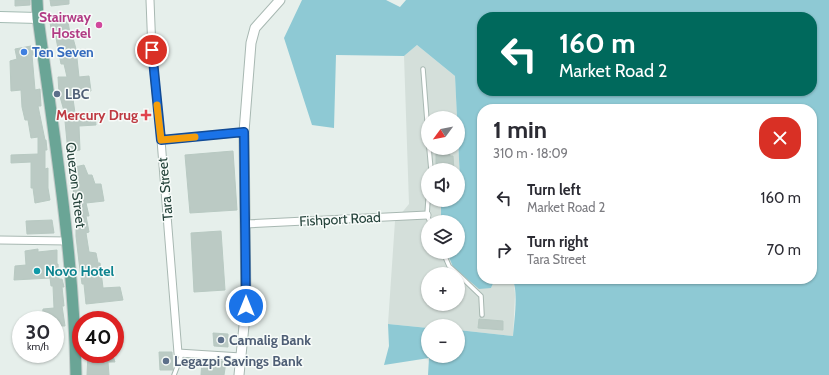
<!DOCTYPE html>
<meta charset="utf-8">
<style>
:root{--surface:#fff;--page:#f7f7f7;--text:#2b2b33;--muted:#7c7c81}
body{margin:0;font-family:Cabin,sans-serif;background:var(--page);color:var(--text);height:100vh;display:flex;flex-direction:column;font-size:15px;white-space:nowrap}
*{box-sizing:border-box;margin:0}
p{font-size:13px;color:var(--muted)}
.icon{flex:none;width:22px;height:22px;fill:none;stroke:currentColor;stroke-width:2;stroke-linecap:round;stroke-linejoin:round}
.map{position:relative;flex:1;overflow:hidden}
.panel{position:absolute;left:477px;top:104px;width:340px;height:180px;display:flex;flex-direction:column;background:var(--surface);border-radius:16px;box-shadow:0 1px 3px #0004}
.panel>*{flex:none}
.top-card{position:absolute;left:477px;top:12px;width:340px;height:84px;border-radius:16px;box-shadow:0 1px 3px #0004;background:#00695c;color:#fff;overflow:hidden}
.needle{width:26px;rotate:238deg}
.fabs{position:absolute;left:421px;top:111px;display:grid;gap:8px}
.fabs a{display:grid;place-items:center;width:44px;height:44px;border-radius:50%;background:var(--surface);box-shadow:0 1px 3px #0004;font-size:20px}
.speed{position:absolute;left:12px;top:311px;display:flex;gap:8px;font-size:20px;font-weight:700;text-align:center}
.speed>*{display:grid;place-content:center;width:52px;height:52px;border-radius:50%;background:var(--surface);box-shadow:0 1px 3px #0004;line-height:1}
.speed small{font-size:10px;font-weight:400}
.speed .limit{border:6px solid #d22;background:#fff;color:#111}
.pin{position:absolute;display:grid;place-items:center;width:34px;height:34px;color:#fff;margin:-17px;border:2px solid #fff;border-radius:50%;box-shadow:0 1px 4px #0007}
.me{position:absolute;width:44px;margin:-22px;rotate:0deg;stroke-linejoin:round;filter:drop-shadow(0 0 3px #0008)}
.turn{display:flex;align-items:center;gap:14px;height:84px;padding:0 16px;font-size:18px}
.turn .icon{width:52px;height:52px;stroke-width:2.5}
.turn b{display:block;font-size:28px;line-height:34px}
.round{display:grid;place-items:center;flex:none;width:42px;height:42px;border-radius:16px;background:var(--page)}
.headline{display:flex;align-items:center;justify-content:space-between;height:68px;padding:0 16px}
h1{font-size:24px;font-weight:800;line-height:30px}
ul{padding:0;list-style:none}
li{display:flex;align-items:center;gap:12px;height:52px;padding:0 16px}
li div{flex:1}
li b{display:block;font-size:15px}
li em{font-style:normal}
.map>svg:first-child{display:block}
.built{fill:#d4dfda;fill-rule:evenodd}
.water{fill:#8ec9d4;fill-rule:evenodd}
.building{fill:#bbcac4;stroke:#b8c9c2}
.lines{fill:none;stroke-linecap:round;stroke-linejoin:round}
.service-casing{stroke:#a8b8b2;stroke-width:5.5}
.minor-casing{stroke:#a8b8b2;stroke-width:9}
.tertiary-casing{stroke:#a8b8b2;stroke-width:11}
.secondary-casing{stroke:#a4bbb3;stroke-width:12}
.primary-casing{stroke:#c2cac8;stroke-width:13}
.service{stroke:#fff;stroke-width:3.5}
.minor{stroke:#fff;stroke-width:7}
.tertiary{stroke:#fff;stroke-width:9}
.secondary{stroke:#fff;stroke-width:10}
.primary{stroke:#6aa596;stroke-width:11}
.route-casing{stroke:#114b97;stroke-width:10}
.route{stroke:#1a73e8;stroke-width:7}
.slow{stroke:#f59e0b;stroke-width:7}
.hotel-dot{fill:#d1479c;stroke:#f7fbf9;stroke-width:1.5}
.shop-dot{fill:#3f7fe0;stroke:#f7fbf9;stroke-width:1.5}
.service-dot{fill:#5c6f8a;stroke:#f7fbf9;stroke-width:1.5}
.health-dot{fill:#e0444e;stroke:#f7fbf9;stroke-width:1.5}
.culture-dot{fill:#0f9aa8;stroke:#f7fbf9;stroke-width:1.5}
.labels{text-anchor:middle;stroke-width:3;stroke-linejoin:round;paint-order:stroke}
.hotel-label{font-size:14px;font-weight:bold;fill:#b23c85;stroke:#f7fbf9;text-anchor:end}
.shop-label{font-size:14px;font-weight:bold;fill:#366cbe;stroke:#f7fbf9;text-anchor:start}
.service-label{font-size:14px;font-weight:bold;fill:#4e5e75;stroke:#f7fbf9;text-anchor:start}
.health-label{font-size:14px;font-weight:bold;fill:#be3a42;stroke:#f7fbf9;text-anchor:end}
.street-label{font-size:14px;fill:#24423a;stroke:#f7fbf9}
.culture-label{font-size:14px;font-weight:bold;fill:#0d838f;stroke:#f7fbf9;text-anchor:start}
</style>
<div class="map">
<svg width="829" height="375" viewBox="0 0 829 375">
<rect width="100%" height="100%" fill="#e6efeb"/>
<!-- built -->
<path class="built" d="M417,45L455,76L457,118H428V148H458V140L460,181H458V170H428V200H441V222H428V252H447L453,267L491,288L495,279H512L514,282L515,295L513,336L458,330V326H428V328L388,324L395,221L409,204L404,56ZM428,274H458V304H428Z"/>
<!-- water -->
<path class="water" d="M302,0H386L400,7L406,0H829V375H428L429,358L384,365L389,346L388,324L428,328V356H458V330L513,336C514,323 519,289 512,279H812V109H482V279H495L491,288L479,289L453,267L447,252H458V222H441V200H458V181L460,180L455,76L417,45L404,56L336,55L334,128L312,125L284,38ZM482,17H812V91H482Z"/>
<!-- building -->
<path class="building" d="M15,0H30V5L15,6Z
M50,0H69V4L51,6Z
M68,22L71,39L73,38L76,49L79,77L89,76L91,91L72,92L75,113L95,112L96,125L79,126L80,150L68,152L64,111L59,93L58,77H67L64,64H61L56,38H53L50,23Z
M31,46L34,55H32L35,90L40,89L41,106H38L45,140H46L47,150H45V169L48,168V188L50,200L35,203L33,188H31V162L11,163V155L38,154V137L31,138L28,120H25L22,107L21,90L11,91L10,61L17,59L15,49Z
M436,148H449L450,156H453L454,170H436Z
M233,151L237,210L190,213L185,155Z
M84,165L88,175H92L95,184H101L104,201L86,203L89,216H86L89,232L86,233L89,252L96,253L98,263H100L103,288L120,287L123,300L86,304L84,284H82L79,262L76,236V216L72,177L70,168Z
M52,220L54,233L27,234L26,221Z
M221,231L225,290L194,292L191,233Z
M38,249V252L57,250V264H58L59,279H62L64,287H62L64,306H62L65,326H55V320H42L43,309L54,308L53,286H51L50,278L14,280L15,266L26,265L25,251Z
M479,319L503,321V330L478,328Z
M213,333L228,334V347L214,346Z
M159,352H172L173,370H160Z
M88,354H106V356H113L115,362H108L109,375H87Z
M202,360L226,362L224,375H201Z"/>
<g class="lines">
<defs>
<path id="service" d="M423,69L428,134
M429,148L431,170
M428,200L427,215L430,222
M443,252L449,266L458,274
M458,274L481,296L482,315
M174,375L182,354"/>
<path id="minor" d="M150,0L152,51L161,140L178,353L241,357
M161,140L244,132
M246,224L427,215
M0,240L68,241"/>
<path id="tertiary" d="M239,375L246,306L244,132L251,43L255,28L280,0"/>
<path id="secondary" d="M0,17L38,18"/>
<path id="primary" d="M37,0L38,18C54,137 74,255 76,375"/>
</defs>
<!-- service casing -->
<use href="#service" class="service-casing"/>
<!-- minor casing -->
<use href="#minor" class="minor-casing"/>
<!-- tertiary casing -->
<use href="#tertiary" class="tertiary-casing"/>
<!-- secondary casing -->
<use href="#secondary" class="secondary-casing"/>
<!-- primary casing -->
<use href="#primary" class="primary-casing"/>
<!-- service -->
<use href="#service" class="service"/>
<!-- minor -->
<use href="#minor" class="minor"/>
<!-- tertiary -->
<use href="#tertiary" class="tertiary"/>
<!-- secondary -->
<use href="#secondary" class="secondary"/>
<!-- primary -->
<use href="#primary" class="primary"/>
</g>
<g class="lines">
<defs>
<path id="route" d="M152,50L161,140L244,132L246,306"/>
</defs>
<!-- route casing -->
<use href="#route" class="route-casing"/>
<!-- route -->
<use href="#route" class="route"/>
<!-- slow -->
<path class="slow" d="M157,105L161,140L195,137"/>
</g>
<!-- markers -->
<circle class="hotel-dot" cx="99" cy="25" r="4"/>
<circle class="shop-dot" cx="24" cy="52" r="4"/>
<g class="service-dot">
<circle cx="57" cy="94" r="4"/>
<circle cx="221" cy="340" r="4"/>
<circle cx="166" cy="361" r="4"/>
</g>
<path class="health-dot" d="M144 109h4v4h4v4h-4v4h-4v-4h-4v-4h4z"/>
<circle class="culture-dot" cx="37" cy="271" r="4"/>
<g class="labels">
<!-- hotel labels -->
<g class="hotel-label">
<text x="91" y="22">Stairway<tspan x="91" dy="16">Hostel</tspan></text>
</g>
<!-- shop labels -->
<g class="shop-label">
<text x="32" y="57">Ten Seven</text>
</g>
<!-- service labels -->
<g class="service-label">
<text x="65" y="99">LBC</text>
<text x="229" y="345">Camalig Bank</text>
<text x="174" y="366">Legazpi Savings Bank</text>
</g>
<!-- health labels -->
<g class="health-label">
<text x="138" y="120">Mercury Drug</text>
</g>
<!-- street labels -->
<g class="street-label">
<text transform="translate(76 185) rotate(83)" y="5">Quezon Street</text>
<text transform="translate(165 189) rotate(-95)" y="5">Tara Street</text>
<text transform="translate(340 219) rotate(-3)" y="5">Fishport Road</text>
</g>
<!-- culture labels -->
<g class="culture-label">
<text x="45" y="276">Novo Hotel</text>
</g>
</g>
</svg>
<div class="fabs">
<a><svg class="needle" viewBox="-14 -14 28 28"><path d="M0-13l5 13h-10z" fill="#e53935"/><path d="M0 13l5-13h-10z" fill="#7c7c81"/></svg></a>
<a><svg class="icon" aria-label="sound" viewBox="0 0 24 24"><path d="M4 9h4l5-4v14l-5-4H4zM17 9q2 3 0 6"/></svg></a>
<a><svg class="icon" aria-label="layers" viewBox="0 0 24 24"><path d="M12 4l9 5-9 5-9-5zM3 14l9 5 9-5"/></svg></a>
<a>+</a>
<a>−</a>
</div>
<div class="speed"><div>30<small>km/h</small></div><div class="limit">40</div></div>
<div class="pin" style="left:152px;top:50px;background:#d93025"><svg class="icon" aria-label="arrive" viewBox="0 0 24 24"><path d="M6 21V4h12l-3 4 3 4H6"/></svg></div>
<svg class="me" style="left:246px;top:306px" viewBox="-20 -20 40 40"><circle r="17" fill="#1a73e8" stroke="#fff" stroke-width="3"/><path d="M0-11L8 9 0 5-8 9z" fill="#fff"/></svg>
<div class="top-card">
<div class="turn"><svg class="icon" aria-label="left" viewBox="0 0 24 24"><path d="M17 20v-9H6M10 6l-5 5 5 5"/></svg><div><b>160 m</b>Market Road 2</div></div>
</div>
<section class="panel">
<div class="headline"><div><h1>1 min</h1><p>310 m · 18:09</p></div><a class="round" style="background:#d93025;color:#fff"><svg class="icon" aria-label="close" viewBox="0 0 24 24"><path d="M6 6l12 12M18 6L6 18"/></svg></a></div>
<ul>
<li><svg class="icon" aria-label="left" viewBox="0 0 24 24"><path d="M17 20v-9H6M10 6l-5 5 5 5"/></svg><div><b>Turn left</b><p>Market Road 2</p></div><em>160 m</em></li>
<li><svg class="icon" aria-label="right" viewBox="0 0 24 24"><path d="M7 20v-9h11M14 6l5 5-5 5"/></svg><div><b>Turn right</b><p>Tara Street</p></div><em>70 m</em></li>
</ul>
</section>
</div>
